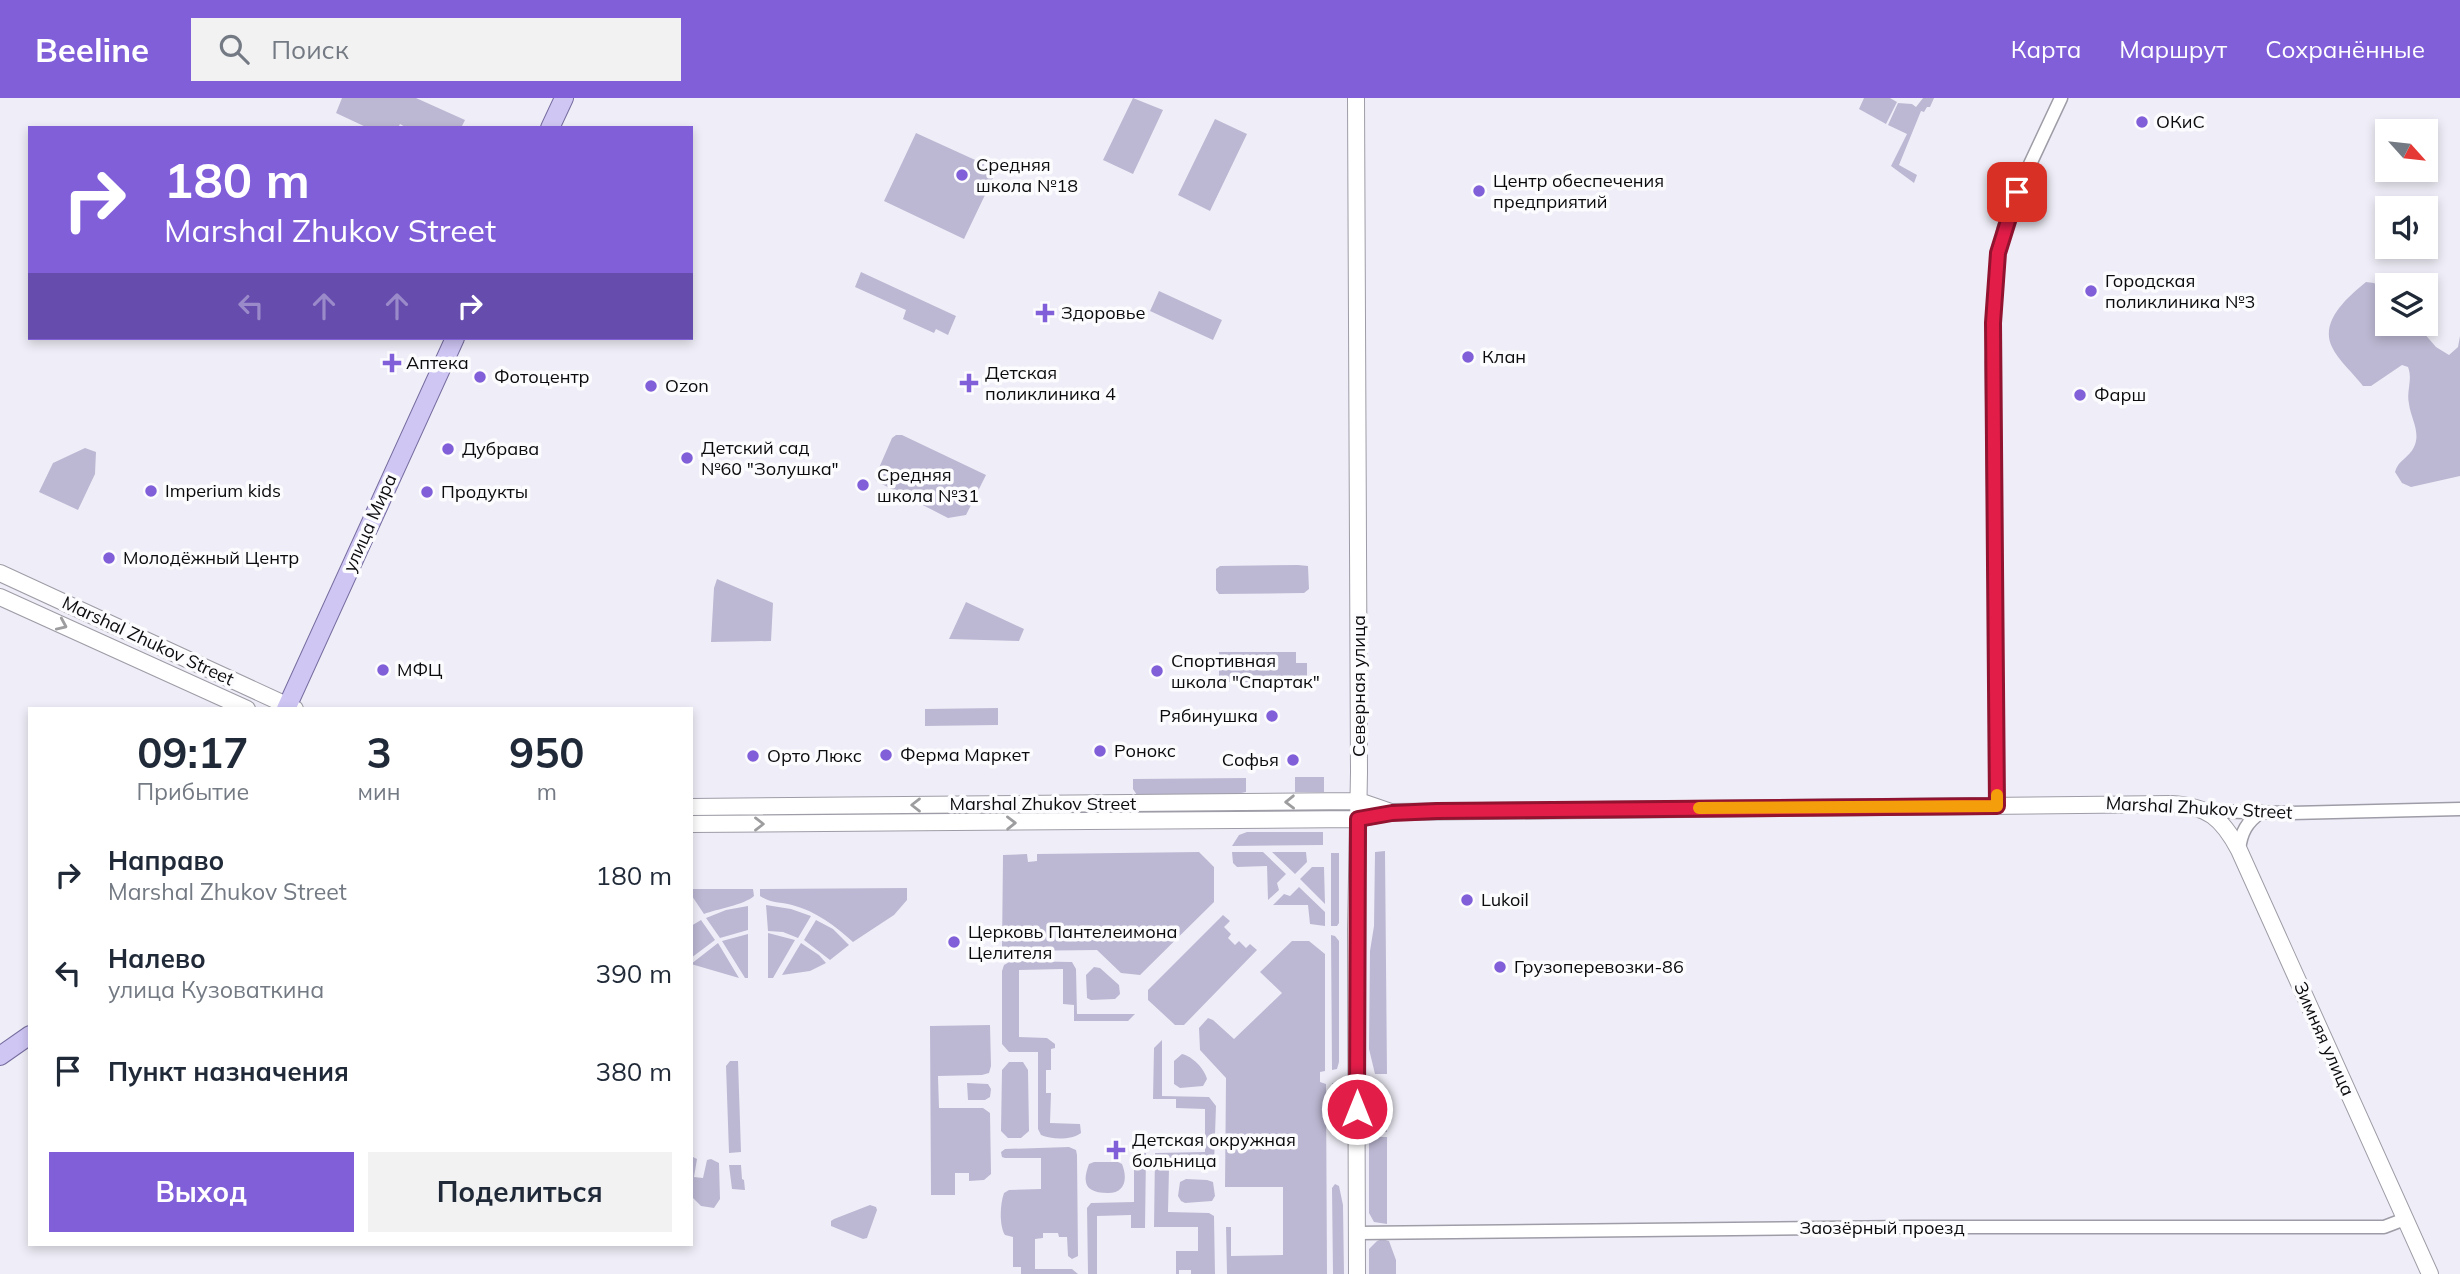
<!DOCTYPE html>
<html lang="ru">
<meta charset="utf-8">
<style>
:root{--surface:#fff;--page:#f2f2f3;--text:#1f2937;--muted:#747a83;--accent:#805fd9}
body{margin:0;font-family:Mulish,sans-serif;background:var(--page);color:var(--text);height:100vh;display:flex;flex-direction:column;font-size:26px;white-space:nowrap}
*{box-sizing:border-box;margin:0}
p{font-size:23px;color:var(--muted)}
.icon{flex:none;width:38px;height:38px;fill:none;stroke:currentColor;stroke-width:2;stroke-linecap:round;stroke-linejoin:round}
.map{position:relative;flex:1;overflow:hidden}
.sheet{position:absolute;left:28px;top:609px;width:665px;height:539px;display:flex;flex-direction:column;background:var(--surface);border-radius:0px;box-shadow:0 4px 10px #0003}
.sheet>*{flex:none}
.hud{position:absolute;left:28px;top:28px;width:665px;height:214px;border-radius:0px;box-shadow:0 4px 10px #0003;background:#805fd9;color:#fff;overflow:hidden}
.needle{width:46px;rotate:117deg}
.controls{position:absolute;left:2375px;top:21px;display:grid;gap:14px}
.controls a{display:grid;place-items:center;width:63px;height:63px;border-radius:0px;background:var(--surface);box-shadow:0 4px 10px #0003;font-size:35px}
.pin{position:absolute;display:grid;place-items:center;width:60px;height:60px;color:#fff;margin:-30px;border-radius:14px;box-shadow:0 4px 10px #0006}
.me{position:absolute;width:77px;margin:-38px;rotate:0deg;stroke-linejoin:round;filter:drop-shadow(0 0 5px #0008)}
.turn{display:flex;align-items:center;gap:24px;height:147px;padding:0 21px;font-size:32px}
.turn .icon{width:91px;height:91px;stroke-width:2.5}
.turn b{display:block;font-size:49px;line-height:60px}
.lanes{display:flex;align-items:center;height:66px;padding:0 21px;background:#0003;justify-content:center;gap:35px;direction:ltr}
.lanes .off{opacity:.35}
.eta{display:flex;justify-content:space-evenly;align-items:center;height:119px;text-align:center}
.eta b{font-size:42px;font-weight:700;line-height:49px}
.button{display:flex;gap:14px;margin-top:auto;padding:14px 21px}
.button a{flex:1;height:80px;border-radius:0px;background:var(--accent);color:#fff;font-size:28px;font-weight:700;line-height:80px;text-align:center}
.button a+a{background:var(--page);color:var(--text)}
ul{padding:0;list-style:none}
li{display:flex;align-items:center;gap:21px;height:98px;padding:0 21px}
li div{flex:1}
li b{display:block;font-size:26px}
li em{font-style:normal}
header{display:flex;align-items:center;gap:42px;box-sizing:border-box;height:98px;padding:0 35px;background:var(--accent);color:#fff}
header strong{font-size:33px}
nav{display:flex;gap:38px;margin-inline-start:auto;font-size:24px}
.search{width:490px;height:63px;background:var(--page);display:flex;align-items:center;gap:18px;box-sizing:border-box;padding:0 24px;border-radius:0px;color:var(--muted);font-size:26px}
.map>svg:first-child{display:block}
.green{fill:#bcb8d3}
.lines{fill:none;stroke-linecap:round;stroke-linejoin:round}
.street-casing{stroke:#9e9ca6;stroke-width:15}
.secondary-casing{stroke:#9e9ca6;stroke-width:18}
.primary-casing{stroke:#766c9e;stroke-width:20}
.street{stroke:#fff;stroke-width:12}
.secondary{stroke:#fff;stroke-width:16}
.primary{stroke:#cfc6f4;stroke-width:18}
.oneway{stroke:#9d9d9f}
.route-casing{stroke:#92132f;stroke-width:18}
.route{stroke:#e11d48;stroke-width:12}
.slow{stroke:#f59e0b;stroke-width:12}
.poi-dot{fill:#805fd9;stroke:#fcfcfe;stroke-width:2.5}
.labels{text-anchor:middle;stroke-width:7;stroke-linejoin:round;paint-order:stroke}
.poi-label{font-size:18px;fill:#0b0b0e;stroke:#fcfcfe;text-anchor:start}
.street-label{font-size:18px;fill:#0b0b0e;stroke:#fcfcfe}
</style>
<header>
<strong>Beeline</strong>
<div class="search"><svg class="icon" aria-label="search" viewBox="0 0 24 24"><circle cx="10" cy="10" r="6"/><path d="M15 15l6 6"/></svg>Поиск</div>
<nav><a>Карта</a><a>Маршрут</a><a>Сохранённые</a></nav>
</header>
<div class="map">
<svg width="2460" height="1176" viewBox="0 0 2460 1176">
<rect width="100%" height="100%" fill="#efeef8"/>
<!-- green -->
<path class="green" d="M342,0H416L465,22L461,30H407L400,26L398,30H368L336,15Z
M1133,0L1163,12L1133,76L1103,62Z
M1864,0H1890L1897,4L1886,26L1859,11Z
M1923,0H1934L1930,9H1927L1924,14L1921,13L1899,67L1917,77L1914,85L1891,68L1907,36L1888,27L1898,5L1912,6L1916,9Z
M1215,21L1247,36L1210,113L1178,97Z
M916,35L984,66L983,70L995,76L964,141L884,103Z
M861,174L956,218L948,237L936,231L934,235L903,221L906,212L855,189Z
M2366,184L2374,185L2387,196V226H2416L2436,249L2449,257L2458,249L2460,238V378L2411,389L2402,385L2395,374C2398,362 2409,360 2414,349C2421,334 2411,321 2409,306C2406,293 2413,282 2408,269L2402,267L2371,288H2363C2354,276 2338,262 2332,249C2319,223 2349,198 2366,184Z
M1159,193L1222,222L1213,242L1150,213Z
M896,337H902L986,377L966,417L948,420L876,383L875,379L892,340Z
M85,350L96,354L95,376L78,412L39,394L53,365Z
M1298,467L1308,468L1309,491L1304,495L1219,496L1216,492V471L1220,468Z
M717,481L773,505L771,543L711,544L714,490Z
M966,504L1024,531L1019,543L949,541Z
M1219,554H1296V565H1307V584H1219Z
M998,610V627L925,628V611Z
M1295,679H1324V694H1295Z
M1246,680V694L1223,699L1137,697L1133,691V681Z
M1244,712V716L867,718V714Z
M1247,734H1323V747L1232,748L1239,737Z
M1385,753L1387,976H1375L1369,951L1370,853L1374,828L1375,754Z
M1199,754L1214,769V804L1140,877L1121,875L1097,852L1010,853L1002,849L1003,757L1027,756L1028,764L1037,763V756Z
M1232,754H1263L1286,776L1277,785L1279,792L1268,802L1267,768L1237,769L1233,765Z
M1272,754H1306L1307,764L1295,776Z
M1331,755H1339V825L1337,828H1331Z
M1312,769H1324L1325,806L1300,781Z
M1299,789L1325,814V828L1310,826L1308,807H1273L1284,796L1290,798Z
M907,790V802L894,817L853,844C835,828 816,813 792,807C780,804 770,805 760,798V791Z
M692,791H753L754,798C744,807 717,811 704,816L692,798Z
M766,807L791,811L811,818L798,840L783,834L768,833Z
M748,808V832L720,840L706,820L726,812Z
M1223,817L1230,823L1224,829L1231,836L1228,840L1235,847L1239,843L1246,850L1250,846L1257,852L1184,927H1175L1148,902V892Z
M701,822L715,842L691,860V828Z
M816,822L833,831L849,847L830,862L804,842Z
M768,835L795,842L773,880H768Z
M748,836V880H745L722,843Z
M1331,837L1335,838L1339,843V964L1337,971L1332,972Z
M1292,843H1309L1325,856V973L1320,974V984L1326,986L1327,1176H1227L1226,1129H1231V1158L1283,1157V1089H1225L1226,980L1200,952L1199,930L1208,920L1213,922L1234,941L1282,895L1260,874Z
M718,845L739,880L691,866Z
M801,845L819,857L826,865L810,873L782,877Z
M1011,863L1072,864L1076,871L1077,916H1135L1128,923H1074V907L1063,906V871L1019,872V939L1047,940L1055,946V950L1051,951V972H1046V995H1051L1050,1025L1080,1026L1081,1035C1072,1042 1052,1042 1041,1037L1038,1031V954H1009L1002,946V873L1004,867Z
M1094,869L1100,870L1119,887L1120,896L1115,901L1091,902L1087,900L1086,877Z
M990,927L991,968L989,975L982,977L938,978L939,1010H983L990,1015L991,1076L984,1082L969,1083V1075H955V1097H931L930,928Z
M1162,942V998L1209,999L1216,1008L1214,1066L1207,1071H1169L1168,1114L1209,1115L1214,1118L1215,1176H1191V1172H1179V1176H1176V1153H1198V1129H1154L1155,1055L1205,1054V1011L1176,1010V1001H1153L1154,950Z
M1182,956C1192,958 1205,971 1207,981L1203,988L1180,990L1174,986V963Z
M730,963H738L741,1054L729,1055L726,968Z
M1009,964H1023L1028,972L1029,1033L1021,1040H1008L1001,1033L1002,972Z
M967,985L988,986L991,991L990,999L985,1002H968Z
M1332,985H1335L1339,990V1030L1332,1029Z
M1381,998H1387V1034H1376Z
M1369,1039H1387V1126L1374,1124L1369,1115Z
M1069,1049L1076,1052L1077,1057L1078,1158L1072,1161L1068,1158L1067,1139H1059L1058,1135H1043V1140L1035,1141V1171H1072L1078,1176H1021V1169H1013V1139L1005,1137C999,1127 1000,1106 1004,1095L1009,1092L1041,1091V1060H1005L1002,1059L1001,1054L1005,1051Z
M1134,1055H1146L1145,1130H1131V1117L1097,1118V1176H1088L1087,1110L1091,1105L1134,1104Z
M691,1058L697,1061L694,1079L703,1080L707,1062L711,1061L719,1065L720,1101L714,1110L701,1108L693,1100Z
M1094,1064H1118L1122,1066C1128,1081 1125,1095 1108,1095C1087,1095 1081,1087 1089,1066Z
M729,1067H741L742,1081L744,1082L745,1092L732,1091Z
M1186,1081L1207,1082L1213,1084L1215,1098L1212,1103L1185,1105L1181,1103L1178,1098L1180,1084Z
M1335,1086L1339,1088L1343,1107L1344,1176H1333L1332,1090Z
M870,1107L876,1109L877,1112L867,1140L863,1141L831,1128V1123L834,1121Z
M1382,1141L1389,1143L1396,1162V1176H1369V1151L1377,1143Z"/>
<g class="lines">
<defs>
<path id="street" d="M1997,708L1992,265L1997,164L2004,130L2017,94L2061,0
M2207,713L2291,715L2460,711
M2239,752C2241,734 2247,724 2261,714
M1357,1135L1910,1129H2384L2405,1121"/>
<path id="secondary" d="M1356,0L1359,674L1356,832L1357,1176
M0,475L295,611
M0,499L247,611
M691,709L1359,703L1391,714
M691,726L1358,721L1392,714L2171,706C2208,708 2222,720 2239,752L2430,1176"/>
<path id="primary" d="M550,30L564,0
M286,611L455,240
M0,958L30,937"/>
</defs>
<!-- street casing -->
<use href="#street" class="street-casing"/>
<!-- secondary casing -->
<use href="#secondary" class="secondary-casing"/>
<!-- primary casing -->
<use href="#primary" class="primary-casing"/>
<!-- street -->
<use href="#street" class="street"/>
<!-- secondary -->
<use href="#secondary" class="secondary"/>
<!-- primary -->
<use href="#primary" class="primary"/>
</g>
<!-- one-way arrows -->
<defs><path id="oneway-chevron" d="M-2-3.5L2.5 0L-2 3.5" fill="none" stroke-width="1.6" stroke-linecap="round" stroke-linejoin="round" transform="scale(1.75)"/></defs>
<g class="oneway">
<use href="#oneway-chevron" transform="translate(62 527) rotate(24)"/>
<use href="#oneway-chevron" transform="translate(1290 704) rotate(179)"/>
<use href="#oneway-chevron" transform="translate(916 707) rotate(180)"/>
<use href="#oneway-chevron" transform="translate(1011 725) rotate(-1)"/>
<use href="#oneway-chevron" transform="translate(759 726)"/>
</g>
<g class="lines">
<defs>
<path id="route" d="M1357,1011L1358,721L1392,715L1437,713L1997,708L1993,225L1998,155L2017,94"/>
</defs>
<!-- route casing -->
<use href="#route" class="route-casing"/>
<!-- route -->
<use href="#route" class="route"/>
<!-- slow -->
<path class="slow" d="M1699,710L1997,708V697"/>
</g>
<!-- markers -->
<g class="poi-dot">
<circle cx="2142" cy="24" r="7"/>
<circle cx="962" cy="77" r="7"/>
<circle cx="1479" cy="93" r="7"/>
<circle cx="2091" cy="193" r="7"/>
<path d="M1041.5 204.5h7v7h7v7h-7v7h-7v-7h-7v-7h7z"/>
<circle cx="1468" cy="259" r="7"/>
<path d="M388.5 254.5h7v7h7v7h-7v7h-7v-7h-7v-7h7z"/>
<circle cx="480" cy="279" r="7"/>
<path d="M965.5 274.5h7v7h7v7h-7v7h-7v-7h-7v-7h7z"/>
<circle cx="651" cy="288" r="7"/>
<circle cx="2080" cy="297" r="7"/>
<circle cx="448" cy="351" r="7"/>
<circle cx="687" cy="360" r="7"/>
<circle cx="863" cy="387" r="7"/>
<circle cx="151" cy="393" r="7"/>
<circle cx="427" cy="394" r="7"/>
<circle cx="109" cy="460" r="7"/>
<circle cx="383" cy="572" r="7"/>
<circle cx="1157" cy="573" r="7"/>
<circle cx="1272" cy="618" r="7"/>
<circle cx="1100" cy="653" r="7"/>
<circle cx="886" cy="657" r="7"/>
<circle cx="753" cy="658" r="7"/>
<circle cx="1293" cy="662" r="7"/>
<circle cx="1467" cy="802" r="7"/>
<circle cx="954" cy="844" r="7"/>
<circle cx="1500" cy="869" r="7"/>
<path d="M1112.5 1041.5h7v7h7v7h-7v7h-7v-7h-7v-7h7z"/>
</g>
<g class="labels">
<!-- poi labels -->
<g class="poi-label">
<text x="2156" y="30">ОКиС</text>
<text x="976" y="73">Средняя<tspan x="976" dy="21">школа №18</tspan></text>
<text x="1493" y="89">Центр обеспечения<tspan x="1493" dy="21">предприятий</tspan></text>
<text x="2105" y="189">Городская<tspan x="2105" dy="21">поликлиника №3</tspan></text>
<text x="1061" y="221">Здоровье</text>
<text x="1482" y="265">Клан</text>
<text x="406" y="271">Аптека</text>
<text x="985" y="281">Детская<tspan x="985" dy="21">поликлиника 4</tspan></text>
<text x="494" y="285">Фотоцентр</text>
<text x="665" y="294">Ozon</text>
<text x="2094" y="303">Фарш</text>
<text x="701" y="356">Детский сад<tspan x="701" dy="21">№60 "Золушка"</tspan></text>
<text x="462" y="357">Дубрава</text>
<text x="877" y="383">Средняя<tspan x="877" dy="21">школа №31</tspan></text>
<text x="165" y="399">Imperium kids</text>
<text x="441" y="400">Продукты</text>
<text x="123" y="466">Молодёжный Центр</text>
<text x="1171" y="569">Спортивная<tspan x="1171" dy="21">школа "Спартак"</tspan></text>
<text x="397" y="578">МФЦ</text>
<text x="1258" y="624" text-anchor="end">Рябинушка</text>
<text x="1114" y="659">Ронокс</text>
<text x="900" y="663">Ферма Маркет</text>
<text x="767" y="664">Орто Люкс</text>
<text x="1279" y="668" text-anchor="end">Софья</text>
<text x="1481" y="808">Lukoil</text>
<text x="968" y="840">Церковь Пантелеимона<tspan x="968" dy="21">Целителя</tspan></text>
<text x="1514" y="875">Грузоперевозки-86</text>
<text x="1132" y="1048">Детская окружная<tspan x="1132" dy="21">больница</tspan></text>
</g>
<!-- street labels -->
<g class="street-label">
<text transform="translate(370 425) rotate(-66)" y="6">улица Мира</text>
<text transform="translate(148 543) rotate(25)" y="6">Marshal Zhukov Street</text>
<text transform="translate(1359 588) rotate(-90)" y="6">Северная улица</text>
<text x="1043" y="712">Marshal Zhukov Street</text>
<text transform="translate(2199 710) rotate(3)" y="6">Marshal Zhukov Street</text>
<text transform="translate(2324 941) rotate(66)" y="6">Зимняя улица</text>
<text x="1882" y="1136">Заозёрный проезд</text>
</g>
</g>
</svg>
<div class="controls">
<a><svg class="needle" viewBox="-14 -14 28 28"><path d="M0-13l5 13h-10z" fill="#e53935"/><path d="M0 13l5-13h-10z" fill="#747a83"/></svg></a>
<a><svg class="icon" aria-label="sound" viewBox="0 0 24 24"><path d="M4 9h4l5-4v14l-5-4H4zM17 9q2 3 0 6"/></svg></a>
<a><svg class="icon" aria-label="layers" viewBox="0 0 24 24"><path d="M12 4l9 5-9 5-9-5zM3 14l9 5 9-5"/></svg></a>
</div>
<div class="pin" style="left:2017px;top:94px;background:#d93025"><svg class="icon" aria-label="arrive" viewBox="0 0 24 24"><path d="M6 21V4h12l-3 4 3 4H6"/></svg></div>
<svg class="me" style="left:1357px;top:1011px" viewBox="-20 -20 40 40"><circle r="17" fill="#e11d48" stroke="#fff" stroke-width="3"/><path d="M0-11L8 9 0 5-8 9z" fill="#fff"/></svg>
<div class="hud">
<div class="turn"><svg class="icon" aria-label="right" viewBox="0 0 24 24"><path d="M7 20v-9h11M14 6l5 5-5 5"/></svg><div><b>180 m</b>Marshal Zhukov Street</div></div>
<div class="lanes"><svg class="icon off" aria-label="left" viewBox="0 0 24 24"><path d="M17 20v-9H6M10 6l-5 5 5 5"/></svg><svg class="icon off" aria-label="ahead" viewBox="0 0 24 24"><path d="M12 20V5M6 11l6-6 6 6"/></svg><svg class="icon off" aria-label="ahead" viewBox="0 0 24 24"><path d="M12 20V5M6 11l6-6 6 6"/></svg><svg class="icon" aria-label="right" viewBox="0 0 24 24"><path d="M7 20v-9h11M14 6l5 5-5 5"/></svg></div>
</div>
<section class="sheet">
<div class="eta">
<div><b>09:17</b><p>Прибытие</p></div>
<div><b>3</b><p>мин</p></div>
<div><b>950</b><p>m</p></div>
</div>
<ul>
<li><svg class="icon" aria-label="right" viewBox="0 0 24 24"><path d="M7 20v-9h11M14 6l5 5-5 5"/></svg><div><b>Направо</b><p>Marshal Zhukov Street</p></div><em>180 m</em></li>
<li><svg class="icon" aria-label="left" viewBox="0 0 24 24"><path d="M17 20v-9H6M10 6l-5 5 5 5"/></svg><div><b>Налево</b><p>улица Кузоваткина</p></div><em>390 m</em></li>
<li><svg class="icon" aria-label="arrive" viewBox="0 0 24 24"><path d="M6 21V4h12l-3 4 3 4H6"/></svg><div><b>Пункт назначения</b></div><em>380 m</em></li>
</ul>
<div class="button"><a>Выход</a><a>Поделиться</a></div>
</section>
</div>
